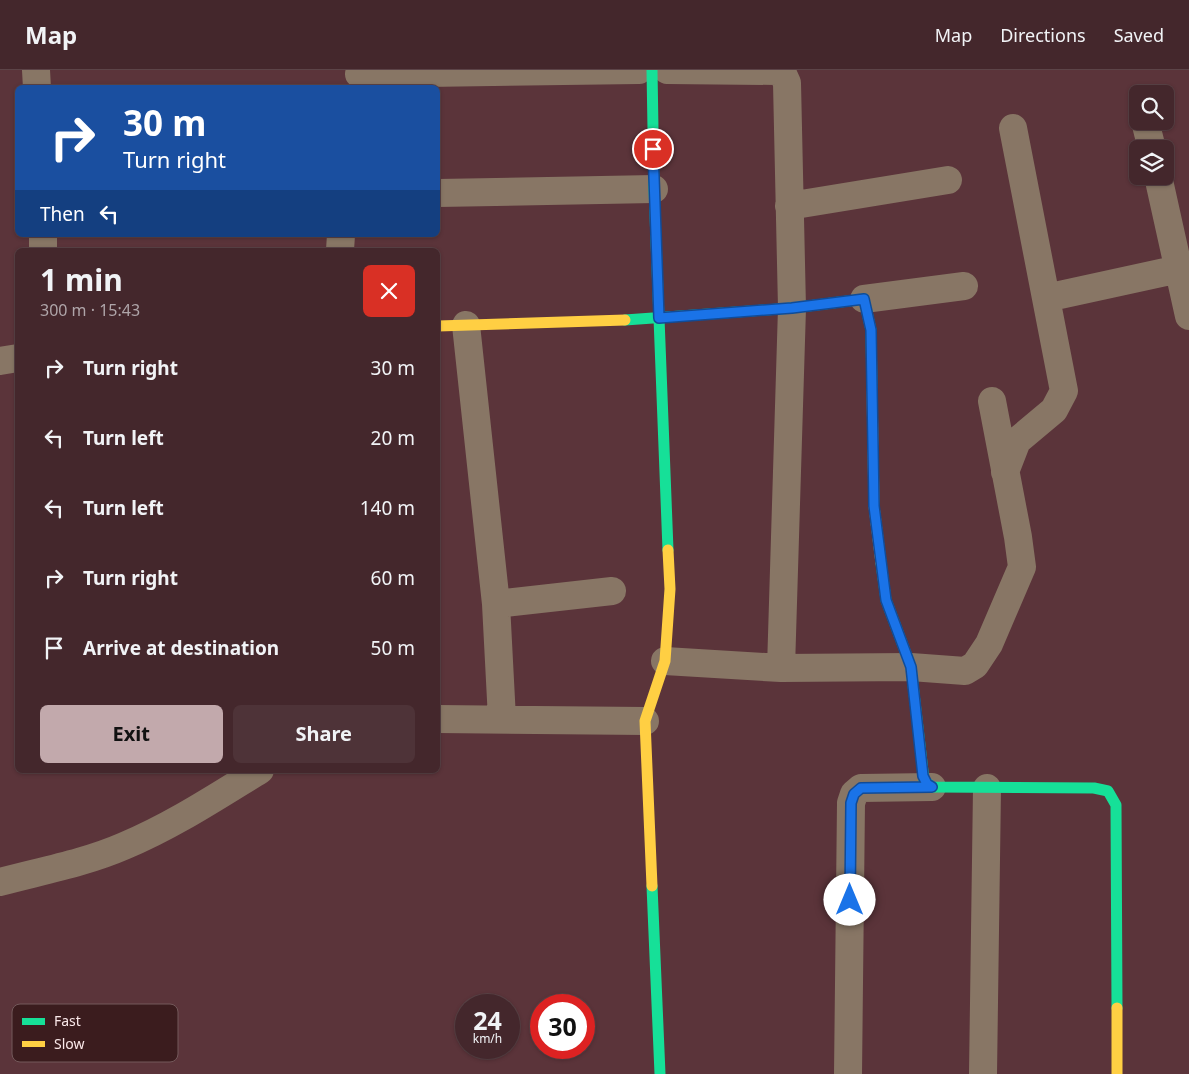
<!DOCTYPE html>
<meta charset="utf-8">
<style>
:root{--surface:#44272c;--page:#4e3338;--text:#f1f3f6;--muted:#afa5a9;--line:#5c4448;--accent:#c2a9ac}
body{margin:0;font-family:"Noto Sans",sans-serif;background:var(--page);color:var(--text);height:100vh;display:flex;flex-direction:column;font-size:19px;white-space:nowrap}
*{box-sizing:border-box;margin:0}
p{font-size:16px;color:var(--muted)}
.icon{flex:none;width:28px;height:28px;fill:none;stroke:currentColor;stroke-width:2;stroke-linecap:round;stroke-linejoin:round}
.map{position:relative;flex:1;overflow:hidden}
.drawer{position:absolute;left:15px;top:178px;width:425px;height:525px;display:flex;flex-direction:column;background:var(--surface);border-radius:8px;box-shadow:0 1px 4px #0004,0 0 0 1px var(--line)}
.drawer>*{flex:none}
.hud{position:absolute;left:15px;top:15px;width:425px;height:152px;border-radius:8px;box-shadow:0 1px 4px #0004,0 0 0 1px var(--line);background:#1a4fa0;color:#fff;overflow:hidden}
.fabs{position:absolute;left:1129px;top:15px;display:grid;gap:10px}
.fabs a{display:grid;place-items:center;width:45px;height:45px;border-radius:8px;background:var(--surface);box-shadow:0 1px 4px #0004,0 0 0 1px var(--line);font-size:25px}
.speed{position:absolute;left:455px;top:924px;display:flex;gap:10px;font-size:25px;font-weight:700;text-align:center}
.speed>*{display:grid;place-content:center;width:65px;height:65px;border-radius:50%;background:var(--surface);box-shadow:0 1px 4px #0004,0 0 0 1px var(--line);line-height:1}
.speed small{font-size:12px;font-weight:400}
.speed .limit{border:8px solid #d22;background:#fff;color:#111}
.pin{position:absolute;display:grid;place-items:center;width:42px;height:42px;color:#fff;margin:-21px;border:2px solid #fff;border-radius:50%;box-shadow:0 1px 5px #0007}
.me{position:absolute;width:55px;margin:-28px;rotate:0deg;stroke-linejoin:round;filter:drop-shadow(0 0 4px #0008)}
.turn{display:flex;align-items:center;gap:18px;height:105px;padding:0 25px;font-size:22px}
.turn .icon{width:65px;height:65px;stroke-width:2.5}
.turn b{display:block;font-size:35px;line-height:42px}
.then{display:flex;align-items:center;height:48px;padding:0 25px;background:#0003;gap:10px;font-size:19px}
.round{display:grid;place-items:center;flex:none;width:52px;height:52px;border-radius:8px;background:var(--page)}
.summary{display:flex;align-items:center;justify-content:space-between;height:85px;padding:0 25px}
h1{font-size:30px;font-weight:700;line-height:38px}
.action{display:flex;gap:10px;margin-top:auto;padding:10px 25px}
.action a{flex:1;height:58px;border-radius:8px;background:var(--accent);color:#111;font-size:20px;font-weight:700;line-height:58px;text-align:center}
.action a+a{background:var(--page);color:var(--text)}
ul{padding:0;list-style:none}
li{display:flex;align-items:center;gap:15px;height:70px;padding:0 25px}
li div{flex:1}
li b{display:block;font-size:19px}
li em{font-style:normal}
header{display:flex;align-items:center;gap:30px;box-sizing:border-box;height:70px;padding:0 25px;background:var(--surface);border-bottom:1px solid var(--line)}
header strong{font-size:24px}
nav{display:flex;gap:28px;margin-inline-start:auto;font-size:18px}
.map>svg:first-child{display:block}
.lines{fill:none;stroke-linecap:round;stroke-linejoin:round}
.street{stroke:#887665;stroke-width:28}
.fast{stroke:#16e098;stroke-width:11}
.slow{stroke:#ffcf43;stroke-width:11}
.route-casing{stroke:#114b97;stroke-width:12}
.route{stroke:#1a73e8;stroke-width:9}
.key{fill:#3b1c1e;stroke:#74595b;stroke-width:1}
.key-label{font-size:14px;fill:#fae8e9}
</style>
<header>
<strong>Map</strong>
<nav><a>Map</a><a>Directions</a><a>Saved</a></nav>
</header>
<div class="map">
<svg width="1189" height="1004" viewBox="0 0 1189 1004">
<rect width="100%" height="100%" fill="#5b343a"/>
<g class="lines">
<!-- street -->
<path class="street" d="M36,0L37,18
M667,0L777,1L783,4L787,13L792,238L781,598
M359,4L639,0
M1145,51L1152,79
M1158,106L1189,246
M438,123L654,119
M789,136L948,110
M43,165V180
M340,180L341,165
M1046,228L1179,199
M864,229L964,216
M466,255L496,534L502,649
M0,291L18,288
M1005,402L1017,371L1054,340L1064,321L1013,58
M496,534L612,521
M665,591L781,598L911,597L965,601L975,595L989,574L1022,497L1018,467L992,331
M438,649L645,651
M0,812C41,801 85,793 124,776C172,756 216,727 260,700
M848,1004L851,733L854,724L861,718L932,717
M983,1004L987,718"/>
<!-- fast -->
<path class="fast" d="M652,0L654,119L668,480
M625,250L792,238L864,229L871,260L872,318
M881,493L886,530L911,597L924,710L932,717L1094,718L1108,721L1116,735L1117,938
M652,816L660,1004"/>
<!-- slow -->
<path class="slow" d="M438,256L625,250
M872,318L874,436L881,493
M652,816L645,651L665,591L670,519L668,480
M1117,938V1004"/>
</g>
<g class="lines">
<defs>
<path id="route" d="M653,79L659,248L792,238L864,229L871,260L874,436L886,530L911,597L923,706L927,714L932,717L861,718L854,724L851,733L850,830"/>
</defs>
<!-- route casing -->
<use href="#route" class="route-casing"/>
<!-- route -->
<use href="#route" class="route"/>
</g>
<!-- legend -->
<rect x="12" y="934" width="166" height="58" rx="8" class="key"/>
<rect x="22" y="948" width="23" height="7" fill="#16e098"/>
<rect x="22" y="971" width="23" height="6" fill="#ffcf43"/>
<g class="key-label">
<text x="54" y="956">Fast</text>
<text x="54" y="979">Slow</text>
</g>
</svg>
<div class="fabs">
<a><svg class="icon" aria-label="search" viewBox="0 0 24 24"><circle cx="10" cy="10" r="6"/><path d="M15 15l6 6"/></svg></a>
<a><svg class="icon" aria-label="layers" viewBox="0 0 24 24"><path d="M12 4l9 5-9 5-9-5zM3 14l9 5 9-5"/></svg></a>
</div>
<div class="speed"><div>24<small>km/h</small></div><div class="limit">30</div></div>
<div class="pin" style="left:653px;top:79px;background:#d93025"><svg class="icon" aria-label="arrive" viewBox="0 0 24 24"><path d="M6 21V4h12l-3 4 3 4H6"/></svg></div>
<svg class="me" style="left:850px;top:830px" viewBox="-20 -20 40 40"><circle r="19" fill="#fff"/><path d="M0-13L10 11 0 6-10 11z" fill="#1a73e8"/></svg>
<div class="hud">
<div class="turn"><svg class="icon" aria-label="right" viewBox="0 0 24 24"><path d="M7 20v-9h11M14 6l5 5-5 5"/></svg><div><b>30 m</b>Turn right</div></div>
<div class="then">Then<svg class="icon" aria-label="left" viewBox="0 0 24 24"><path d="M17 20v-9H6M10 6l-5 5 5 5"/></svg></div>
</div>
<section class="drawer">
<div class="summary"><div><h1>1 min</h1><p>300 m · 15:43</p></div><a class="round" style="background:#d93025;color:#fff"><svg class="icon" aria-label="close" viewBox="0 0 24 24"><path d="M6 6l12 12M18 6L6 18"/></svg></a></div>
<ul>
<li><svg class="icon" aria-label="right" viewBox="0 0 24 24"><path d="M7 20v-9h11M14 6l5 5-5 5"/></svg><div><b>Turn right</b></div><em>30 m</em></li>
<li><svg class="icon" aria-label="left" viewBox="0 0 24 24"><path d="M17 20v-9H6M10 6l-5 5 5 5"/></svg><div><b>Turn left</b></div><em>20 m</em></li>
<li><svg class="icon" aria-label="left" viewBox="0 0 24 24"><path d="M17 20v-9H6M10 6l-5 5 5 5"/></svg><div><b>Turn left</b></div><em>140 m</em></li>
<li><svg class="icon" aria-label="right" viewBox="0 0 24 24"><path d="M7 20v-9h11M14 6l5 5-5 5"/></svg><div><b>Turn right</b></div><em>60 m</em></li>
<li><svg class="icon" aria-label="arrive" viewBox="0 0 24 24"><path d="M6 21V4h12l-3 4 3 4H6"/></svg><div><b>Arrive at destination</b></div><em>50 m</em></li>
</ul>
<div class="action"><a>Exit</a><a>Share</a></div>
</section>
</div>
